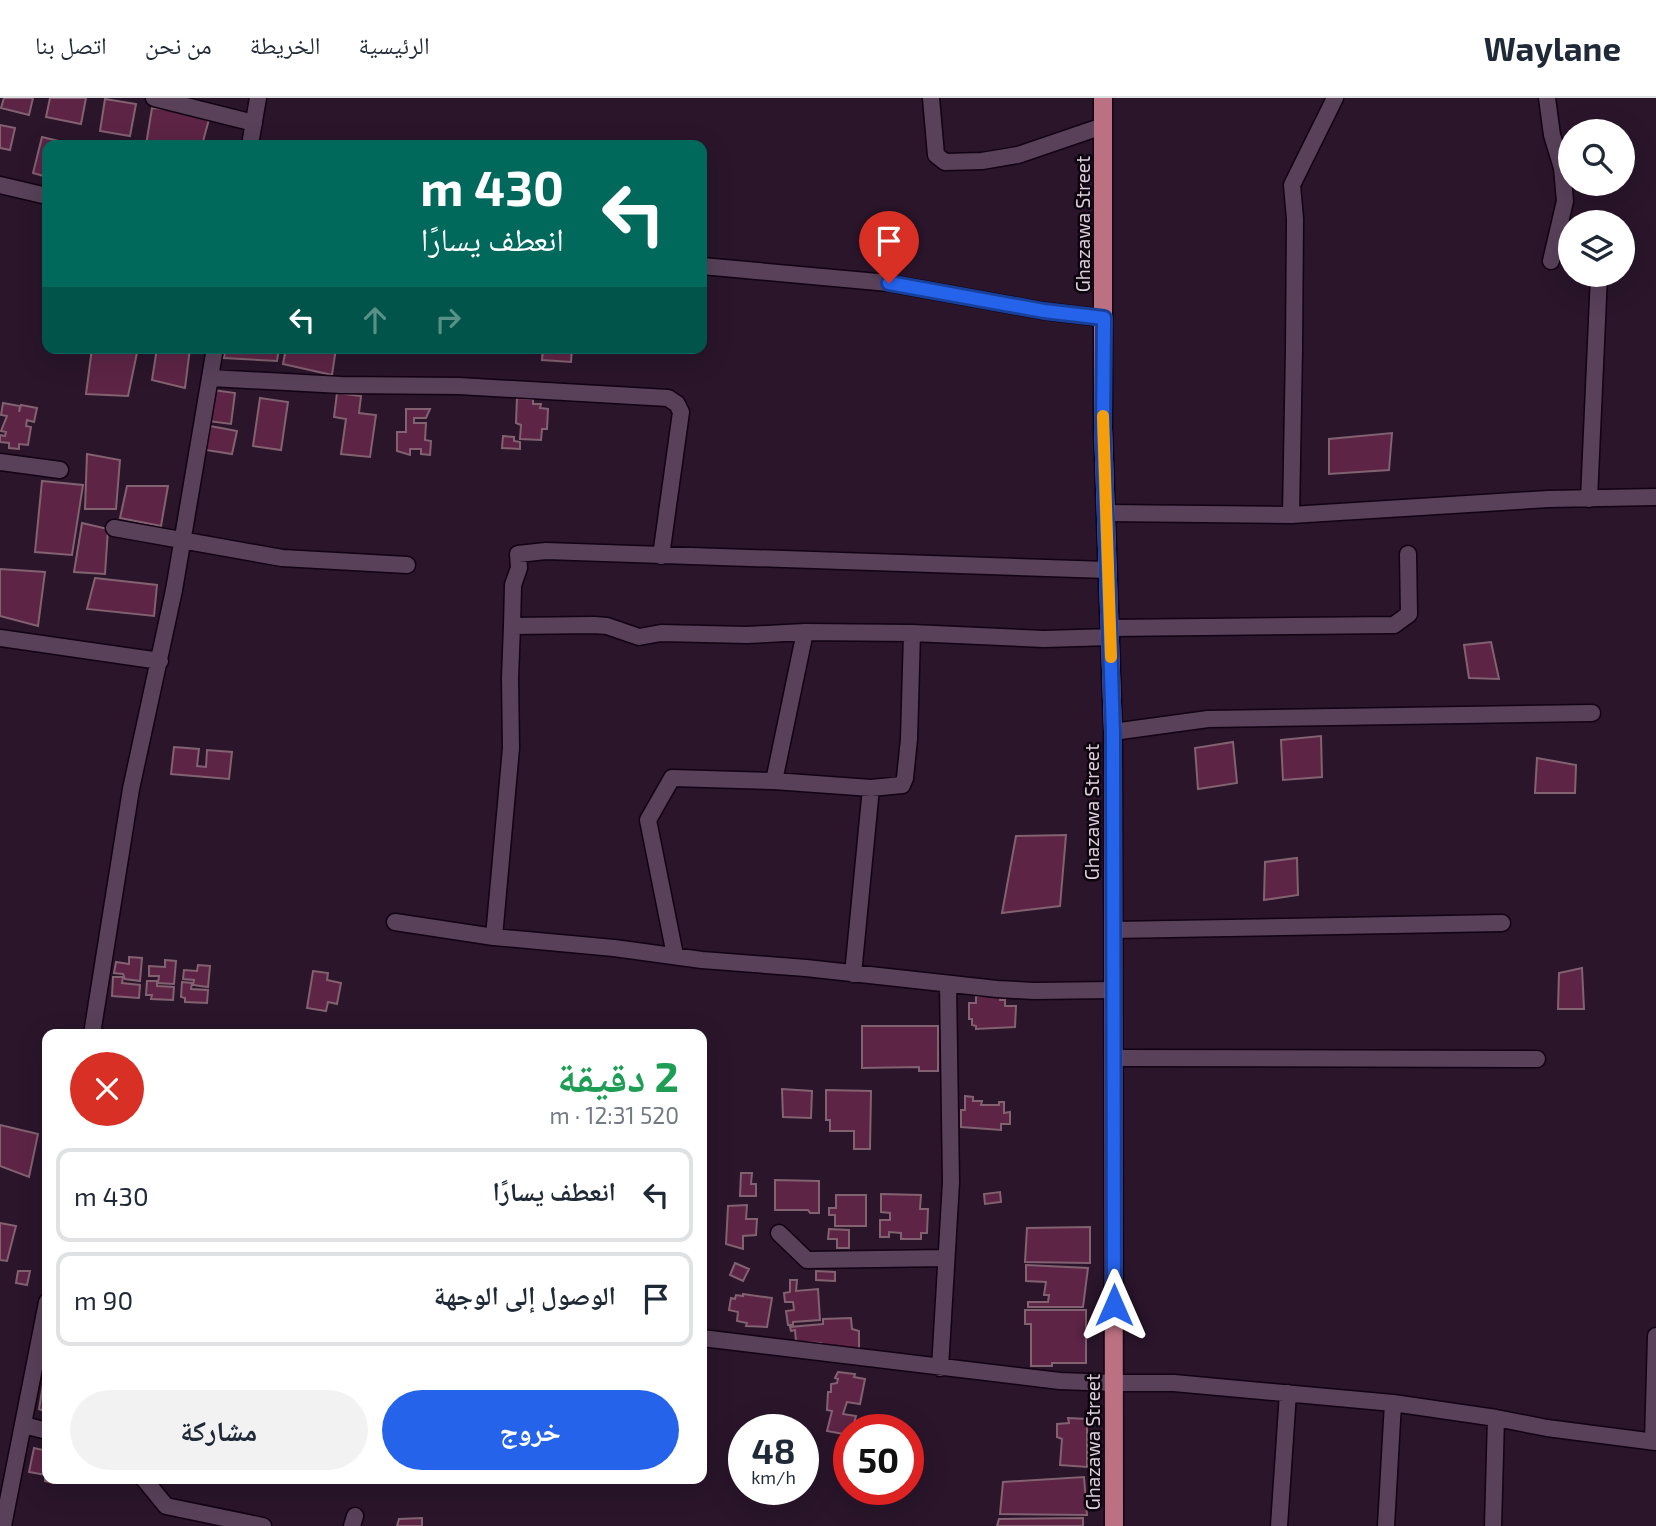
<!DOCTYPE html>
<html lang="ar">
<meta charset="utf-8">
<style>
:root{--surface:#fff;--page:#f2f2f3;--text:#1f2937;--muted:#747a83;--line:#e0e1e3;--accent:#2563eb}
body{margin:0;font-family:"Exo 2","Noto Naskh Arabic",sans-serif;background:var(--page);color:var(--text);direction:rtl;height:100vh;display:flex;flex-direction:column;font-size:26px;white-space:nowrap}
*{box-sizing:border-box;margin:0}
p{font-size:23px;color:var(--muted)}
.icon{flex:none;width:38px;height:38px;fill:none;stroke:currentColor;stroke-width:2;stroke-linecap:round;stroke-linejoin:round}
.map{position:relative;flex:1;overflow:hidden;direction:ltr}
.drawer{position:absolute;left:42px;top:931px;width:665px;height:455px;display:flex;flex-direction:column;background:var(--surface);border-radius:14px;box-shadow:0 7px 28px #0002;direction:rtl}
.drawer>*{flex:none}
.hud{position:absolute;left:42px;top:42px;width:665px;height:214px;border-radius:14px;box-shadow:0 7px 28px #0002;direction:rtl;background:#00695c;color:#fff;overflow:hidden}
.fabs{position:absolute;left:1558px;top:21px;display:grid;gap:14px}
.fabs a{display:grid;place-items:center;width:77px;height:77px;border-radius:50%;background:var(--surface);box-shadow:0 7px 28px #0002;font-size:35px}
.speed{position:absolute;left:728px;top:1316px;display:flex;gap:14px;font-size:35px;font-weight:700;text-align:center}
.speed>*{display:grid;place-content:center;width:91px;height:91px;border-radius:50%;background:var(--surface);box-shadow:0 7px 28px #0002;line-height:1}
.speed small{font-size:18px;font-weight:400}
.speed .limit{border:10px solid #d22;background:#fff;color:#111}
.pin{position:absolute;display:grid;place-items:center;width:60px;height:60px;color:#fff;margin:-72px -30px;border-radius:50% 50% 50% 0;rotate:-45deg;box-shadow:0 0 7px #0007}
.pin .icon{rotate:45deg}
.me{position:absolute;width:77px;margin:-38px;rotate:0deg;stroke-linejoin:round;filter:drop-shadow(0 0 5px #0008)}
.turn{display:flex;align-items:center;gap:24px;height:147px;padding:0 28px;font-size:32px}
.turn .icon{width:91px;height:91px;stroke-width:2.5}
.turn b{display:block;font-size:49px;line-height:60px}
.lanes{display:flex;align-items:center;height:66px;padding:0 28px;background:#0003;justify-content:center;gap:35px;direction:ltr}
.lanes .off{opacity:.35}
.round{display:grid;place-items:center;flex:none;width:74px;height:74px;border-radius:37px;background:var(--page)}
.headline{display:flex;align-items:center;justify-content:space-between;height:119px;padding:0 28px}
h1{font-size:42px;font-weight:700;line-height:52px;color:#1e9e55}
.cta{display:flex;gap:14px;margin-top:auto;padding:14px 28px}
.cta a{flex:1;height:80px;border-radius:42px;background:var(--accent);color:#fff;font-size:28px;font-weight:700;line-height:80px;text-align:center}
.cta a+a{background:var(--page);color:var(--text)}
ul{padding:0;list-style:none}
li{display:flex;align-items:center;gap:21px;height:94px;margin:0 14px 10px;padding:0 14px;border:4px solid var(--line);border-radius:14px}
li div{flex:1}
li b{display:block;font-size:26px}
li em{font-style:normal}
header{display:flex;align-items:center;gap:42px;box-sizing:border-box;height:98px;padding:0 35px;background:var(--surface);border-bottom:2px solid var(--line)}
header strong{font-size:33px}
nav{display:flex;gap:38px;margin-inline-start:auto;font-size:24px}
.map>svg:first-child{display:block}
.building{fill:#5d2445;stroke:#826171;stroke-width:2}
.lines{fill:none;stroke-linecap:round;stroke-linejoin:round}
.minor-casing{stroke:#120213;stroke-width:19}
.major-casing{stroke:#120213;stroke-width:21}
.minor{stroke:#584159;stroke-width:16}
.major{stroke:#bc7182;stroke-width:18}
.route-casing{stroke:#184099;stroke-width:18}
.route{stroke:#2563eb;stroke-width:12}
.slow{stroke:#f59e0b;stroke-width:12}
.labels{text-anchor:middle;stroke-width:5;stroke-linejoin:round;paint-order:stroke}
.street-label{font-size:19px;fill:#ddcfdd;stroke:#0d050e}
</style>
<header>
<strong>Waylane</strong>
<nav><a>الرئيسية</a><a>الخريطة</a><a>من نحن</a><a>اتصل بنا</a></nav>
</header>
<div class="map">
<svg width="1656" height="1428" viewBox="0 0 1656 1428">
<rect width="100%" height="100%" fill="#2a152b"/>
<!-- building -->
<path class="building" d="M4,0H33L29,17L1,10Z
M50,0H86L81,26L46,19Z
M105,1L136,6L130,38L100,33Z
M152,10L211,14L202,47H146Z
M0,27L15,30L10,52L0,50Z
M42,39L75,47H47V79L33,75Z
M92,250H138L128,298L86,296Z
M157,250H190L185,290L152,282Z
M225,250H279L277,263L224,260Z
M286,250H336L332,277L283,266Z
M543,250H572L571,264L542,262Z
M213,292L235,295L231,326L208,323Z
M337,295L361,298L359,315L376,317L370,359L341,356L346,321L334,319Z
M260,300L288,304L281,352L253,348Z
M517,300L533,301V306H541L540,310L548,311L547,331H542L541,342L520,341L521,327L516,325Z
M3,305L20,308L19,314L21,307L37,310L34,324L27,322L26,328L31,329L28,347L19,346V351L9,350V345L0,344V337L5,338L6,334L1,333L7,318L1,317Z
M406,311H430L426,320H414V325H426L425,342L431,343L430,357L421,356V351H410V357L397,353V334H406Z
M210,328L237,333L232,356L206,352Z
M1392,335L1389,372L1329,376V341Z
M503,338L514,339V343L520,344V351L502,350Z
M87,356L120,362L116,411H85Z
M42,383L83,387L72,457L35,454Z
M127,388H168L161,428L120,420Z
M82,425L108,431L105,476L74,474Z
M0,471L45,474L38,528L0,518Z
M95,480L157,487L154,518L87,511Z
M1491,544L1499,581L1469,580L1464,547Z
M1321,638L1322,679L1283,682L1281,642Z
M1233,644L1237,685L1198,691L1195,650Z
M174,649L199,651L197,668L206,669L207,652L232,654L229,681L171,676Z
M1537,660L1576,667L1575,695H1535Z
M1066,737L1060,808L1002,815L1016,738Z
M1297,760L1298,797L1264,802L1265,764Z
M129,859L142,860L140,883L125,881L123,876L114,875L116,864L129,866Z
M165,862L176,863L174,886L158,885L159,878H149V868L165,869Z
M198,867L210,868L208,889L193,887L194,882L183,881L184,872L197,873Z
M1582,870L1584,911H1558L1559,875Z
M313,873L328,875L327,882L341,885L337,906L328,904L326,913L307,910Z
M113,879H123L122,885L140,887L139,900L112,898Z
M147,883H157V888L174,889L173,902L151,901L152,897H146Z
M182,884L192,885L191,891L208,892L207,905L185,904V900L181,899Z
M976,898H1001L1000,902H1005V908H1016L1015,929L976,931V928L972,927V921H969V905H976Z
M862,928H938V973H919V969L862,970Z
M782,991L812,993L811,1020L783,1019Z
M826,992L871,993L870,1051H854V1033H830V1022H826Z
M965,998L973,999V1003H982L981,1007H999V1004H1004V1015L1010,1014V1026H1001V1032L961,1029V1012H965Z
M0,1027L38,1036L29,1079L0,1068Z
M741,1075H752L751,1086H756V1098H740Z
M775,1082L819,1083V1115H810L808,1112H775Z
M1000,1094L1001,1104L985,1106L984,1096Z
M881,1096L921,1097L920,1111H928L927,1135H921V1141H901V1135L889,1134V1139H880V1122H890V1115L881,1114Z
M836,1097H866V1128H835V1117H829V1110H836Z
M747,1107L746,1121H757L756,1137L743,1138V1151L726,1146L728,1108Z
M0,1125L16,1128L7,1163L0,1162Z
M1090,1129V1165L1025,1164L1027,1130Z
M829,1131L849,1132V1150H837V1141H828Z
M735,1165L749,1171L743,1183L730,1177Z
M1026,1167L1088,1170L1083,1209H1028V1204H1048L1049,1197H1044L1046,1184L1026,1183Z
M18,1173H30L27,1187L16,1185Z
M816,1173L835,1174V1183L816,1182Z
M790,1182H797L796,1193L818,1191L820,1222L793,1224V1227H788L786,1213L794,1212L793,1204H785L784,1195L790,1194Z
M743,1196L772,1200L767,1229L746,1228L747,1225L737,1223L738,1214L729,1212L731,1200L735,1201L736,1197L743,1198Z
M1025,1212H1086V1265H1052V1268H1031V1226H1025Z
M851,1220L852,1231L859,1233V1252L822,1249L821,1245L796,1244L795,1232L791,1233L790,1229L823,1226V1221Z
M838,1274L855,1276L854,1279L865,1281L860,1306L847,1304L843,1316L856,1318L852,1332H849V1337L827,1333L832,1313L827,1312L828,1294H831V1286L837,1285L838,1281L835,1280Z
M45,1275H47V1314L39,1311Z
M1068,1320L1087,1321V1369L1060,1367L1062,1341L1057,1339V1326L1069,1325Z
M34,1350L47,1353V1381H53V1385L45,1383L46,1377L29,1374Z
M1084,1379L1087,1417L1000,1416L1003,1384Z
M422,1420V1428H397L399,1421Z
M1083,1420V1428H997L999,1421Z"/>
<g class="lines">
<defs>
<path id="minor" d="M154,0L254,25
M931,0L936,57L945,64L982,63L1018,57L1103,28
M1547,0L1552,37L1562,70L1565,103L1551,163
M250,47L258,0
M0,87L47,98
M702,168L889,185L1044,213L1104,220
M211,280L341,287L459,288L668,300L677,306L681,314L661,458
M0,364L60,372
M1589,401L1599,177
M1107,415L1291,417L1548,401L1656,399
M1291,417L1294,251L1295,121L1292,87L1335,0
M114,430L282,460L407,467
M512,528L513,487L519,470L518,456L546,453L1107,472
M1110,530L1394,527L1409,516L1408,456
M0,540L160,563
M1113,634L1208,621L1592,615
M774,683L805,534
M395,824L494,839L614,850L702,862L806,870L997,891L1034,893L1114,892
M1113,832L1502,825
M494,839L511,650L510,580L512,528L594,527L607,528L639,539L661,535L747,537L805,534L912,535L1044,541L1111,539
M675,857L648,722L672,680L774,683L871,690L902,687L905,680L909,641L912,535
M853,876L871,690
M92,936L131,691L174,492L215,250
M1115,960L1537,961
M779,1135L807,1162L946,1160
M702,1240L1060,1283L1114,1285H1174L1393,1305L1496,1320L1547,1330L1656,1344
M940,1270L951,1084L948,886
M24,1327L47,1333
M1653,1343L1656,1238
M144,1381L166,1408L263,1428
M3,1428L47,1204
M352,1428L355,1418
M1279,1428L1288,1295
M1386,1428L1393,1305
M1493,1428L1496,1320"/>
<path id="major" d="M1103,0V330L1113,634L1114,1428"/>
</defs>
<!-- minor casing -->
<use href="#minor" class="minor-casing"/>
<!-- major casing -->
<use href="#major" class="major-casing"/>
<!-- minor -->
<use href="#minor" class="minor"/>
<!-- major -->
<use href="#major" class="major"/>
</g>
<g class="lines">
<defs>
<path id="route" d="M889,185L1044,213L1104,220L1103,330L1113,634L1114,1207"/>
</defs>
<!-- route casing -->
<use href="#route" class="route-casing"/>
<!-- route -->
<use href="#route" class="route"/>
<!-- slow -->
<path class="slow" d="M1103,318L1111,559"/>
</g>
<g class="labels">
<!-- street labels -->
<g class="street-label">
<text transform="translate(1083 126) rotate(-90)" y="7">Ghazawa Street</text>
<text transform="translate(1092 714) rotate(-90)" y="7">Ghazawa Street</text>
<text transform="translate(1093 1344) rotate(-90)" y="7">Ghazawa Street</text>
</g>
</g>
</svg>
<div class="fabs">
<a><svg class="icon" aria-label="search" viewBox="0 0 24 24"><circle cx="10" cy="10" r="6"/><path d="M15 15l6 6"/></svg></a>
<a><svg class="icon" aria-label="layers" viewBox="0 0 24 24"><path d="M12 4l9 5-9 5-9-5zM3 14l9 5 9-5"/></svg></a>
</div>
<div class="speed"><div>48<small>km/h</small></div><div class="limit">50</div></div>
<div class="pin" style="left:889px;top:185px;background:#d93025"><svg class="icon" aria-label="arrive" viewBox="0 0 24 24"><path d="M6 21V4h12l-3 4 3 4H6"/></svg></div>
<svg class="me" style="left:1114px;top:1207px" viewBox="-20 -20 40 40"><path d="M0-17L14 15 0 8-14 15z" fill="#2563eb" stroke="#fff" stroke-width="4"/></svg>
<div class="hud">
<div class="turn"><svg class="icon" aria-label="left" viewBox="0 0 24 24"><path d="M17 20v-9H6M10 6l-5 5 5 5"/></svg><div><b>430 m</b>انعطف يسارًا</div></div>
<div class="lanes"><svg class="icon" aria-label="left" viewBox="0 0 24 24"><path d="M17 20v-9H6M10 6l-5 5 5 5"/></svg><svg class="icon off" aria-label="ahead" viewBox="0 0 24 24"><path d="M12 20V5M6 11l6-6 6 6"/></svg><svg class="icon off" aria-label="right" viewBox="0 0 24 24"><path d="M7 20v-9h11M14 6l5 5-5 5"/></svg></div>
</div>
<section class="drawer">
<div class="headline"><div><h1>2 دقيقة</h1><p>520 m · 12:31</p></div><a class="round" style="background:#d93025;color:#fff"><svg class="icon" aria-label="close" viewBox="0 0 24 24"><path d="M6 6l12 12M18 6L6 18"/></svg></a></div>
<ul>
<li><svg class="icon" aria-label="left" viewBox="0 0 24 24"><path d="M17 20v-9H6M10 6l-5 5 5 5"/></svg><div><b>انعطف يسارًا</b></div><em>430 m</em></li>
<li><svg class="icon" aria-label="arrive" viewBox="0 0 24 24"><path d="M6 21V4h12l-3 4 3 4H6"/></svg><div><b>الوصول إلى الوجهة</b></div><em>90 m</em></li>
</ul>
<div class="cta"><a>خروج</a><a>مشاركة</a></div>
</section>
</div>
